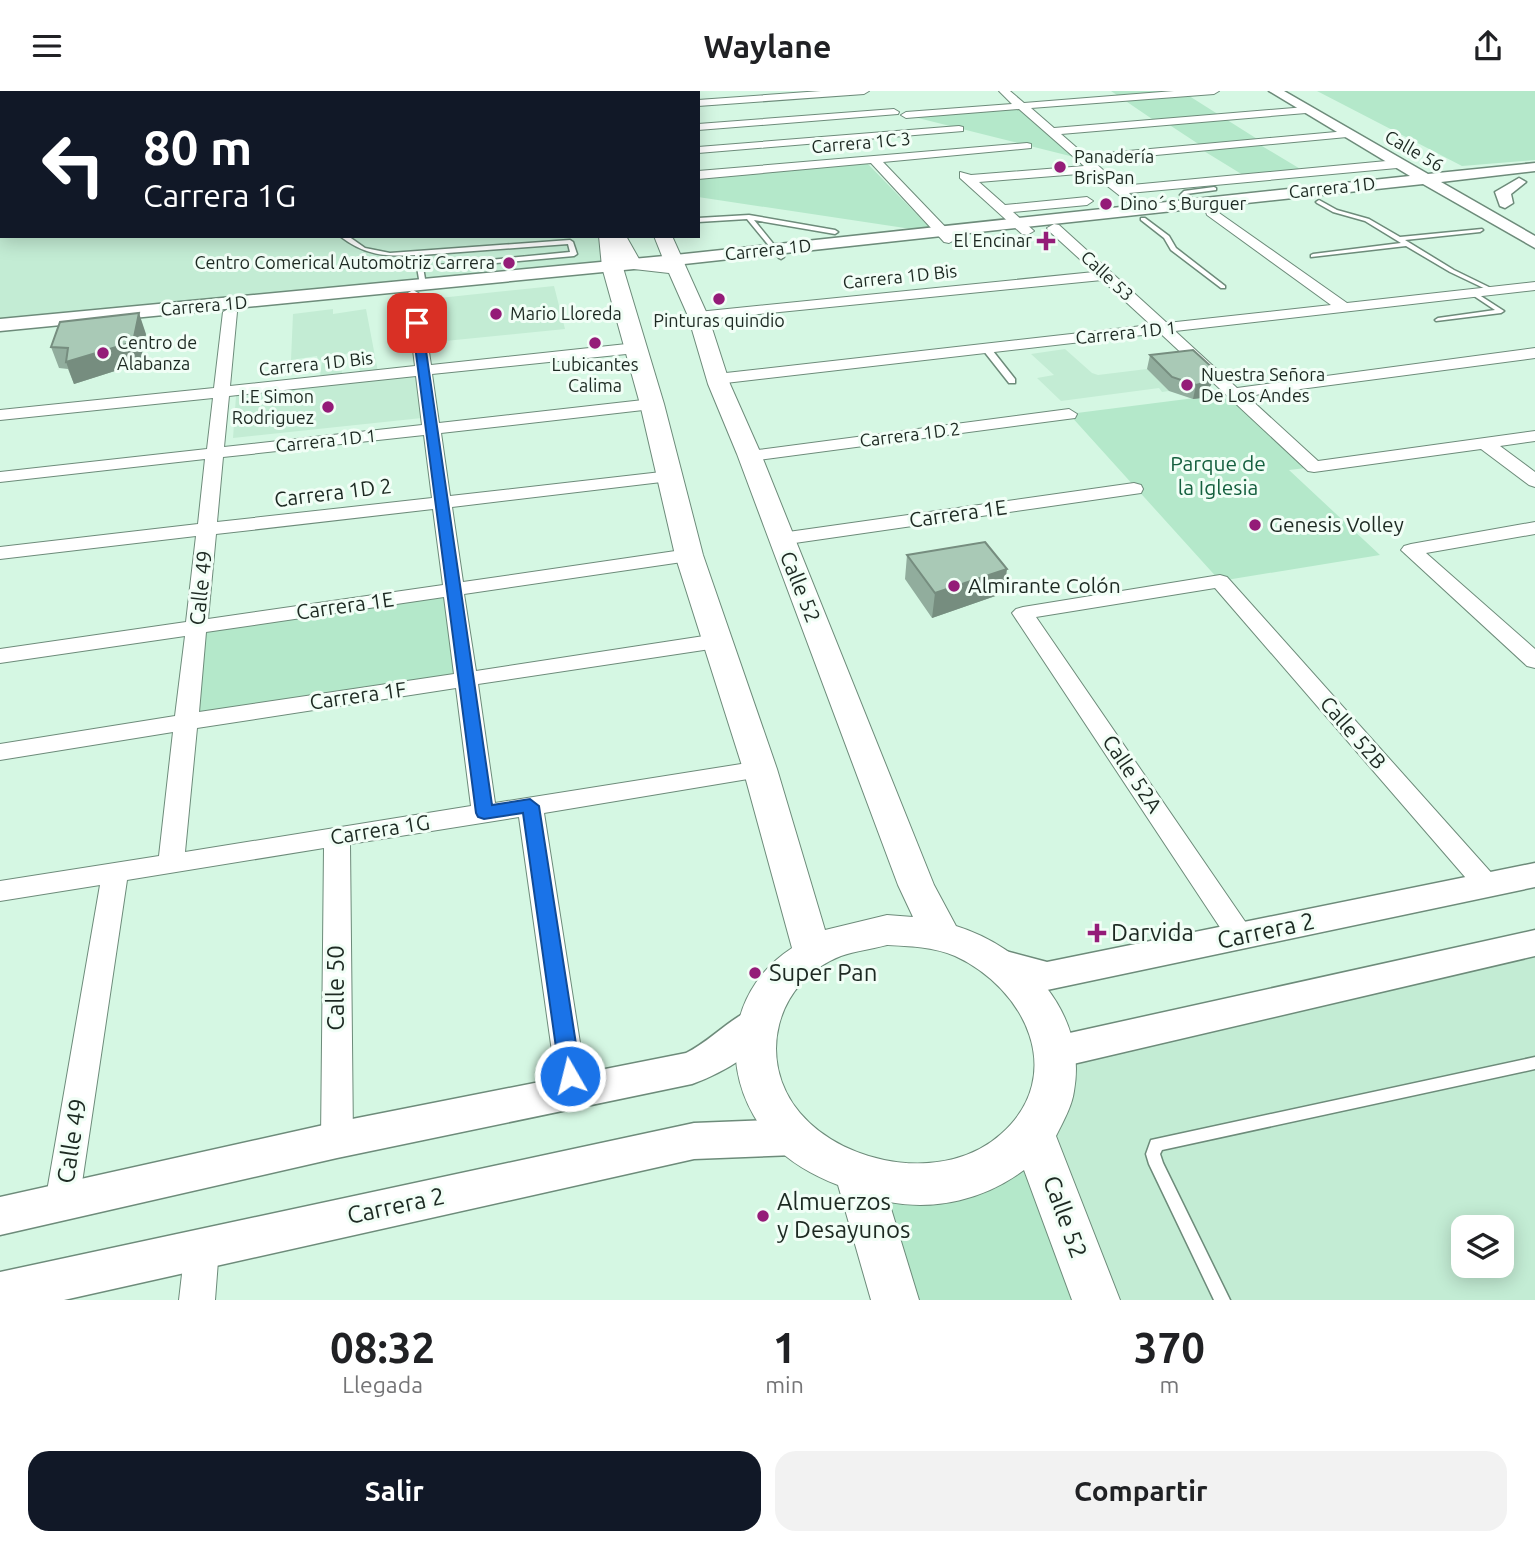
<!DOCTYPE html>
<html lang="es">
<meta charset="utf-8">
<style>
:root{--surface:#fff;--page:#f2f2f2;--text:#202124;--muted:#757577;--accent:#111827}
body{margin:0;font-family:Ubuntu,sans-serif;background:var(--page);color:var(--text);height:100vh;display:flex;flex-direction:column;font-size:26px;white-space:nowrap}
*{box-sizing:border-box;margin:0}
p{font-size:23px;color:var(--muted)}
.icon{flex:none;width:38px;height:38px;fill:none;stroke:currentColor;stroke-width:2;stroke-linecap:round;stroke-linejoin:round}
.map{position:relative;height:1209px;overflow:hidden}
.drawer{display:flex;flex-direction:column;background:var(--surface);flex:1}
.drawer>*{flex:none}
.banner{position:absolute;left:0px;top:0px;width:700px;height:147px;box-shadow:0 4px 18px #0003;background:#111827;color:#fff;overflow:hidden}
.buttons{position:absolute;left:1451px;top:1124px;display:grid;gap:14px}
.buttons a{display:grid;place-items:center;width:63px;height:63px;border-radius:14px;background:var(--surface);box-shadow:0 4px 18px #0003;font-size:35px}
.pin{position:absolute;display:grid;place-items:center;width:60px;height:60px;color:#fff;margin:-30px;border-radius:14px;box-shadow:0 4px 10px #0006}
.me{position:absolute;width:77px;margin:-38px;rotate:352deg;stroke-linejoin:round;filter:drop-shadow(0 0 5px #0008)}
.turn{display:flex;align-items:center;gap:24px;height:147px;padding:0 28px;font-size:32px}
.turn .icon{width:91px;height:91px;stroke-width:2.5}
.turn b{display:block;font-size:49px;line-height:60px}
.eta{display:flex;justify-content:space-evenly;align-items:center;height:119px;text-align:center}
.eta b{font-size:42px;font-weight:700;line-height:49px}
.action{display:flex;gap:14px;margin-top:auto;padding:14px 28px}
.action a{flex:1;height:80px;border-radius:21px;background:var(--accent);color:#fff;font-size:28px;font-weight:700;line-height:80px;text-align:center}
.action a+a{background:var(--page);color:var(--text)}
header{display:flex;justify-content:space-between;align-items:center;height:91px;padding:0 28px;background:var(--surface);font-size:32px;font-weight:700}
.map>svg:first-child{display:block}
.built{fill:#c3ecd4;fill-rule:evenodd}
.green{fill:#b4e8ca}
.lines{fill:none;stroke-linecap:round;stroke-linejoin:round}
.service-casing{stroke:#6d8b7a;stroke-width:3}
.minor-casing{stroke:#6d8b7a;stroke-width:2}
.tertiary-casing{stroke:#6d8b7a;stroke-width:3}
.secondary-casing{stroke:#6d8b7a;stroke-width:2}
.service{fill:#fff;fill-rule:evenodd}
.minor{fill:#fff;fill-rule:evenodd}
.tertiary{fill:#fff;fill-rule:evenodd}
.secondary{fill:#fff;fill-rule:evenodd}
.wall{fill:#91ad9d}
.shaded-wall{fill:#768d7f}
.building{fill:#a9c9b6;stroke:#768d7f;stroke-width:2}
.route{fill:#1a73e8;stroke:#114b97;stroke-width:2}
.poi-dot{fill:#941c78;stroke:#f1fef6;stroke-width:2.5}
.labels{text-anchor:middle;stroke-width:6;stroke-linejoin:round;paint-order:stroke}
.far-street-label{font-size:18px;fill:#1d2922;stroke:#f1fef6}
.far-poi-label{font-size:18px;fill:#1d2922;stroke:#f1fef6;text-anchor:start}
.park-label{font-size:21px;fill:#15603f;stroke:#f1fef6}
.street-label{font-size:21px;fill:#1d2922;stroke:#f1fef6}
.poi-label{font-size:21px;fill:#1d2922;stroke:#f1fef6;text-anchor:start}
.near-street-label{font-size:24px;fill:#1d2922;stroke:#f1fef6}
.near-poi-label{font-size:24px;fill:#1d2922;stroke:#f1fef6;text-anchor:start}
</style>
<header><svg class="icon" aria-label="menu" viewBox="0 0 24 24"><path d="M4 6h16M4 12h16M4 18h16"/></svg>Waylane<svg class="icon" aria-label="share" viewBox="0 0 24 24"><path d="M12 15V3M7 8l5-5 5 5M5 13v7h14v-7"/></svg></header>
<div class="map">
<svg width="1535" height="1209" viewBox="0 0 1535 1209">
<rect width="100%" height="100%" fill="#d5f7e3"/>
<!-- built -->
<path class="built" d="M0,41L2,145H608L612,176L0,234Z
M554,195L565,238L435,251L430,208Z
M333,218V223L366,218L378,281L360,283L358,260L341,264L342,284L320,285L322,270L318,269L317,265L291,269L293,223Z
M1065,258L1092,282L1098,284L1147,278L1169,300L1162,301L1159,297L1061,310L1037,287L1054,284L1031,263Z
M416,285L422,327L233,347L236,305Z
M1535,852V1209H1096L1049,1017L1056,961ZM1463,1136H1502V1174H1463Z"/>
<!-- green -->
<path class="green" d="M1111,0H1194L1186,3L1262,51L1257,52L1302,79L1243,84L1199,57L1203,56L1162,29L1155,30Z
M1317,0H1535V69L1462,75Z
M1022,15L1082,68L906,24Z
M867,72L930,137L918,139L698,106V86Z
M1234,302L1314,376L1289,379L1380,464L1220,490L1069,323Z
M452,499L466,590L187,629L197,537Z
M1033,1043L1096,1209H895L875,1135L898,1093Z"/>
<g class="lines">
<defs>
<path id="service" d="M36,0H41L42,2H37Z
M81,0H86L88,2H82Z
M0,7H2V9H0Z
M0,52H2V56H0Z
M1214,96L1216,97V99L1186,103L1197,111V113L1195,114L1180,104L1184,100Z
M1319,109L1337,119L1369,128L1400,146L1482,138L1483,139L1480,141L1405,149L1454,179L1497,200L1492,201L1450,181L1406,155L1311,166V164L1313,163L1401,152L1365,130L1333,121L1317,112L1316,111Z
M749,124L835,139L838,141L835,143L754,129L784,166L781,168L779,167L747,128L698,131V127Z
M1141,127H1145L1169,145L1176,157L1225,195V197H1221L1171,159L1164,147L1141,129Z
M340,145H348L365,157L390,162L570,149L573,151L577,163L574,165L440,177L437,175L438,174L570,161L568,153L421,164L426,194L423,196L420,194L415,164C385,166 364,164 340,145Z
M1473,200L1504,220L1501,222L1436,230L1435,229L1438,227L1495,219L1471,203L1470,202Z
M983,255H989L1015,288V292H1009L983,259Z
M1535,966V978L1162,1059L1160,1063L1163,1072L1230,1209H1214L1149,1073L1146,1063L1151,1049Z"/>
<path id="minor" d="M187,0H205L186,2Z
M415,0H431L414,2Z
M455,0H561L562,1L456,2Z
M821,0H869L864,3L698,15V9Z
M999,0H1010L1024,12L1174,0H1219L1214,3L1031,17L1054,37L1306,16L1311,19L1306,22L1061,43L1085,64L1347,40L1353,43L1347,46L1093,70L1121,95L1397,69L1403,73L1397,77L1129,102L1135,108L1129,112L1091,82L979,91L1005,114L1087,106L1093,110L1087,114L1013,121L1034,140L1027,144L1022,143L960,87V81L971,84L1084,75L1019,18L906,27L901,24L906,21L1012,13Z
M894,18L899,21L898,23L698,39V33Z
M959,35L963,36V40L698,62V56Z
M0,38H2V44H0Z
M1027,52L1031,53V57L883,71L954,145L956,148L949,152L944,151L871,72L698,88V80Z
M0,101H2V109H0Z
M1212,117L1347,212L1535,191V199L1175,240L1237,297L1535,257V267L1247,305L1318,370L1535,340V350L1500,355L1535,381V396L1529,394L1481,358L1314,381L1308,380L1160,242L717,293L709,288L717,283L1151,234L1102,189L698,229L691,225L698,221L1094,181L1049,140L1047,137L1054,133L1059,134L1167,232L1331,214L1207,124L1206,121Z
M413,199L420,203L431,274L636,252L644,257L636,262L432,283L439,332L652,308L660,313L652,318L441,342L450,405L670,380L679,385L670,390L452,416L463,491L689,458L696,460L699,464L696,468L689,470L464,503L476,580L717,543L725,545L728,550L725,555L717,557L478,593L495,712L760,670L769,672L772,678L769,684L760,686L544,722L588,1003L584,1013L573,1017L562,1013L558,1003L519,726L350,753L353,1049L348,1059L337,1063L326,1059L321,1049L324,757L127,789L79,1112L74,1123L62,1128L50,1123L45,1112L100,794L0,810V790L159,765L173,641L0,669V653L175,625L185,545L0,572V558L186,531L196,445L0,468V456L198,433L205,368L0,391V381L207,358L213,307L0,329V319L214,297L223,221L230,217L237,221L230,295L415,275L406,203ZM416,285L422,334L224,356L229,305ZM424,344L432,407L217,431L223,366ZM433,418L443,494L208,528L216,443ZM444,506L454,583L199,621L206,541ZM456,597L471,715L185,761L197,637Z
M1069,318L1077,323L1075,327L750,370L741,365L750,360Z
M1134,392L1141,394L1143,398L1141,402L781,454L771,448L781,442Z
M1535,431V443L1426,462L1535,558V577L1527,575L1401,459L1404,455L1411,453Z
M1220,484L1227,486L1496,787L1500,794L1496,801L1487,804L1478,801L1215,497L1036,526L1255,845L1251,853L1241,856L1231,853L1012,522L1016,518L1023,516Z
M202,1141L214,1145L219,1157L215,1209H179L185,1157L190,1145Z"/>
<path id="tertiary" d="M1269,0H1284L1428,83L1535,72V80L1441,91L1535,145V157L1423,93L675,174L0,240V228L675,164L1410,85Z
M1519,87L1526,91L1511,103L1513,112L1505,117L1500,115L1495,101Z
M1535,772V796L1047,899L986,882L981,872L986,862L998,858L1047,871Z
M1535,839V865L1056,977L1043,972L1037,961L1043,950L1056,945Z
M756,917L769,921L774,932C759,962 722,982 692,993L337,1067L0,1144V1106L337,1031L686,962C711,950 730,926 756,917Z
M795,1028L809,1034L815,1046L809,1058L795,1064L694,1068L64,1209H0V1181L694,1032Z"/>
<path id="secondary" d="M550,0H564L565,2H551Z
M591,0H605L606,2H592Z
M599,145H626L639,168L664,170L654,145H672L708,225L730,293L761,363L934,794L956,835C1025,856 1088,922 1074,1000C1072,1015 1063,1031 1056,1045L1120,1209H1072L1024,1079C985,1108 937,1120 889,1111L919,1209H871L838,1094C812,1084 791,1072 771,1052C764,1045 760,1034 754,1025C720,966 733,895 792,857L743,678L675,464L640,313L602,176ZM621,170L625,177L669,182L688,225L708,293L737,363L898,794L913,826L887,824L825,839L777,678L703,464L664,313ZM887,854C909,855 934,856 955,865C1025,897 1068,984 1001,1043C947,1092 846,1076 800,1022C755,969 776,890 841,865C855,860 872,858 887,854Z"/>
</defs>
<!-- service casing -->
<use href="#service" class="service-casing"/>
<!-- minor casing -->
<use href="#minor" class="minor-casing"/>
<!-- tertiary casing -->
<use href="#tertiary" class="tertiary-casing"/>
<!-- secondary casing -->
<use href="#secondary" class="secondary-casing"/>
<!-- service -->
<use href="#service" class="service"/>
<!-- minor -->
<use href="#minor" class="minor"/>
<!-- tertiary -->
<use href="#tertiary" class="tertiary"/>
<!-- secondary -->
<use href="#secondary" class="secondary"/>
</g>
<!-- wall -->
<path class="wall" d="M146,243L140,272L74,293L68,278L59,277L51,256Z
M1150,264L1211,294L1201,307L1193,308L1169,300L1147,278Z
M907,464L1004,502L932,527L905,488Z"/>
<!-- shaded-wall -->
<path class="shaded-wall" d="M139,222L146,243L140,272L74,293L66,271Z
M1215,279L1211,294L1201,307L1193,308L1196,294Z
M1007,478L1004,502L932,527L935,502Z"/>
<!-- building -->
<path class="building" d="M360,0H375L379,2H352Z
M514,0H547L548,2H514Z
M139,222L133,251L66,271L68,257L51,256L60,231Z
M1193,259L1215,279L1204,292L1196,294L1172,286L1150,264Z
M985,451L1007,478L935,502L907,464Z"/>
<!-- route -->
<path class="route" d="M417,228L422,232L492,714L530,708L539,715L581,985L578,992L570,995L563,992L560,985L523,722L484,728L478,726L476,722L412,232Z"/>
<!-- markers -->
<g class="poi-dot">
<circle cx="1060" cy="76" r="7"/>
<circle cx="1106" cy="113" r="7"/>
<path d="M1042.5 139.5h7v7h7v7h-7v7h-7v-7h-7v-7h7z"/>
<circle cx="509" cy="172" r="7"/>
<circle cx="719" cy="208" r="7"/>
<circle cx="496" cy="223" r="7"/>
<circle cx="595" cy="252" r="7"/>
<circle cx="103" cy="262" r="7"/>
<circle cx="1187" cy="294" r="7"/>
<circle cx="328" cy="316" r="7"/>
<circle cx="1255" cy="434" r="7"/>
<circle cx="954" cy="495" r="7"/>
<path d="M1093.5 831.5h7v7h7v7h-7v7h-7v-7h-7v-7h7z"/>
<circle cx="755" cy="882" r="7"/>
<circle cx="763" cy="1125" r="7"/>
</g>
<g class="labels">
<!-- far-street labels -->
<g class="far-street-label">
<text transform="translate(861 52) rotate(-5)" y="6">Carrera 1C 3</text>
<text transform="translate(1414 60) rotate(30)" y="6">Calle 56</text>
<text transform="translate(1332 97) rotate(-6)" y="6">Carrera 1D</text>
<text transform="translate(768 159) rotate(-6)" y="6">Carrera 1D</text>
<text transform="translate(1107 185) rotate(43)" y="6">Calle 53</text>
<text transform="translate(900 186) rotate(-6)" y="6">Carrera 1D Bis</text>
<text transform="translate(204 215) rotate(-5)" y="6">Carrera 1D</text>
<text transform="translate(1126 242) rotate(-6)" y="6">Carrera 1D 1</text>
<text transform="translate(316 273) rotate(-6)" y="6">Carrera 1D Bis</text>
<text transform="translate(910 344) rotate(-7)" y="6">Carrera 1D 2</text>
<text transform="translate(326 350) rotate(-6)" y="6">Carrera 1D 1</text>
</g>
<!-- far-poi labels -->
<g class="far-poi-label">
<text x="1074" y="72">Panadería<tspan x="1074" dy="21">BrisPan</tspan></text>
<text x="1120" y="119">Dino´ s Burguer</text>
<text x="1032" y="156" text-anchor="end">El Encinar</text>
<text x="495" y="178" text-anchor="end">Centro Comerical Automotriz Carrera</text>
<text x="510" y="229">Mario Lloreda</text>
<text x="719" y="236" text-anchor="middle">Pinturas quindio</text>
<text x="117" y="258">Centro de<tspan x="117" dy="21">Alabanza</tspan></text>
<text x="595" y="280" text-anchor="middle">Lubicantes<tspan x="595" dy="21">Calima</tspan></text>
<text x="1201" y="290">Nuestra Señora<tspan x="1201" dy="21">De Los Andes</tspan></text>
<text x="314" y="312" text-anchor="end">I.E Simon<tspan x="314" dy="21">Rodriguez</tspan></text>
</g>
<!-- park labels -->
<g class="park-label">
<text x="1218" y="380">Parque de<tspan x="1218" dy="24">la Iglesia</tspan></text>
</g>
<!-- street labels -->
<g class="street-label">
<text transform="translate(333 402) rotate(-7)" y="7">Carrera 1D 2</text>
<text transform="translate(958 423) rotate(-8)" y="7">Carrera 1E</text>
<text transform="translate(800 496) rotate(68)" y="7">Calle 52</text>
<text transform="translate(201 497) rotate(-84)" y="7">Calle 49</text>
<text transform="translate(345 515) rotate(-8)" y="7">Carrera 1E</text>
<text transform="translate(358 605) rotate(-8)" y="7">Carrera 1F</text>
<text transform="translate(1353 642) rotate(49)" y="7">Calle 52B</text>
<text transform="translate(1132 683) rotate(56)" y="7">Calle 52A</text>
<text transform="translate(380 739) rotate(-9)" y="7">Carrera 1G</text>
</g>
<!-- poi labels -->
<g class="poi-label">
<text x="1269" y="441">Genesis Volley</text>
<text x="968" y="502">Almirante Colón</text>
</g>
<!-- near-street labels -->
<g class="near-street-label">
<text transform="translate(1266 840) rotate(-12)" y="8">Carrera 2</text>
<text transform="translate(336 897) rotate(-90)" y="8">Calle 50</text>
<text transform="translate(72 1050) rotate(-81)" y="8">Calle 49</text>
<text transform="translate(396 1115) rotate(-12)" y="8">Carrera 2</text>
<text transform="translate(1065 1126) rotate(70)" y="8">Calle 52</text>
</g>
<!-- near-poi labels -->
<g class="near-poi-label">
<text x="1111" y="850">Darvida</text>
<text x="769" y="890">Super Pan</text>
<text x="777" y="1119">Almuerzos<tspan x="777" dy="28">y Desayunos</tspan></text>
</g>
</g>
</svg>
<div class="buttons">
<a><svg class="icon" aria-label="layers" viewBox="0 0 24 24"><path d="M12 4l9 5-9 5-9-5zM3 14l9 5 9-5"/></svg></a>
</div>
<div class="pin" style="left:417px;top:232px;background:#d93025"><svg class="icon" aria-label="arrive" viewBox="0 0 24 24"><path d="M6 21V4h12l-3 4 3 4H6"/></svg></div>
<svg class="me" style="left:570px;top:985px" viewBox="-20 -20 40 40"><circle r="17" fill="#1a73e8" stroke="#fff" stroke-width="3"/><path d="M0-11L8 9 0 5-8 9z" fill="#fff"/></svg>
<div class="banner">
<div class="turn"><svg class="icon" aria-label="left" viewBox="0 0 24 24"><path d="M17 20v-9H6M10 6l-5 5 5 5"/></svg><div><b>80 m</b>Carrera 1G</div></div>
</div>
</div>
<section class="drawer">
<div class="eta">
<div><b>08:32</b><p>Llegada</p></div>
<div><b>1</b><p>min</p></div>
<div><b>370</b><p>m</p></div>
</div>
<div class="action"><a>Salir</a><a>Compartir</a></div>
</section>
